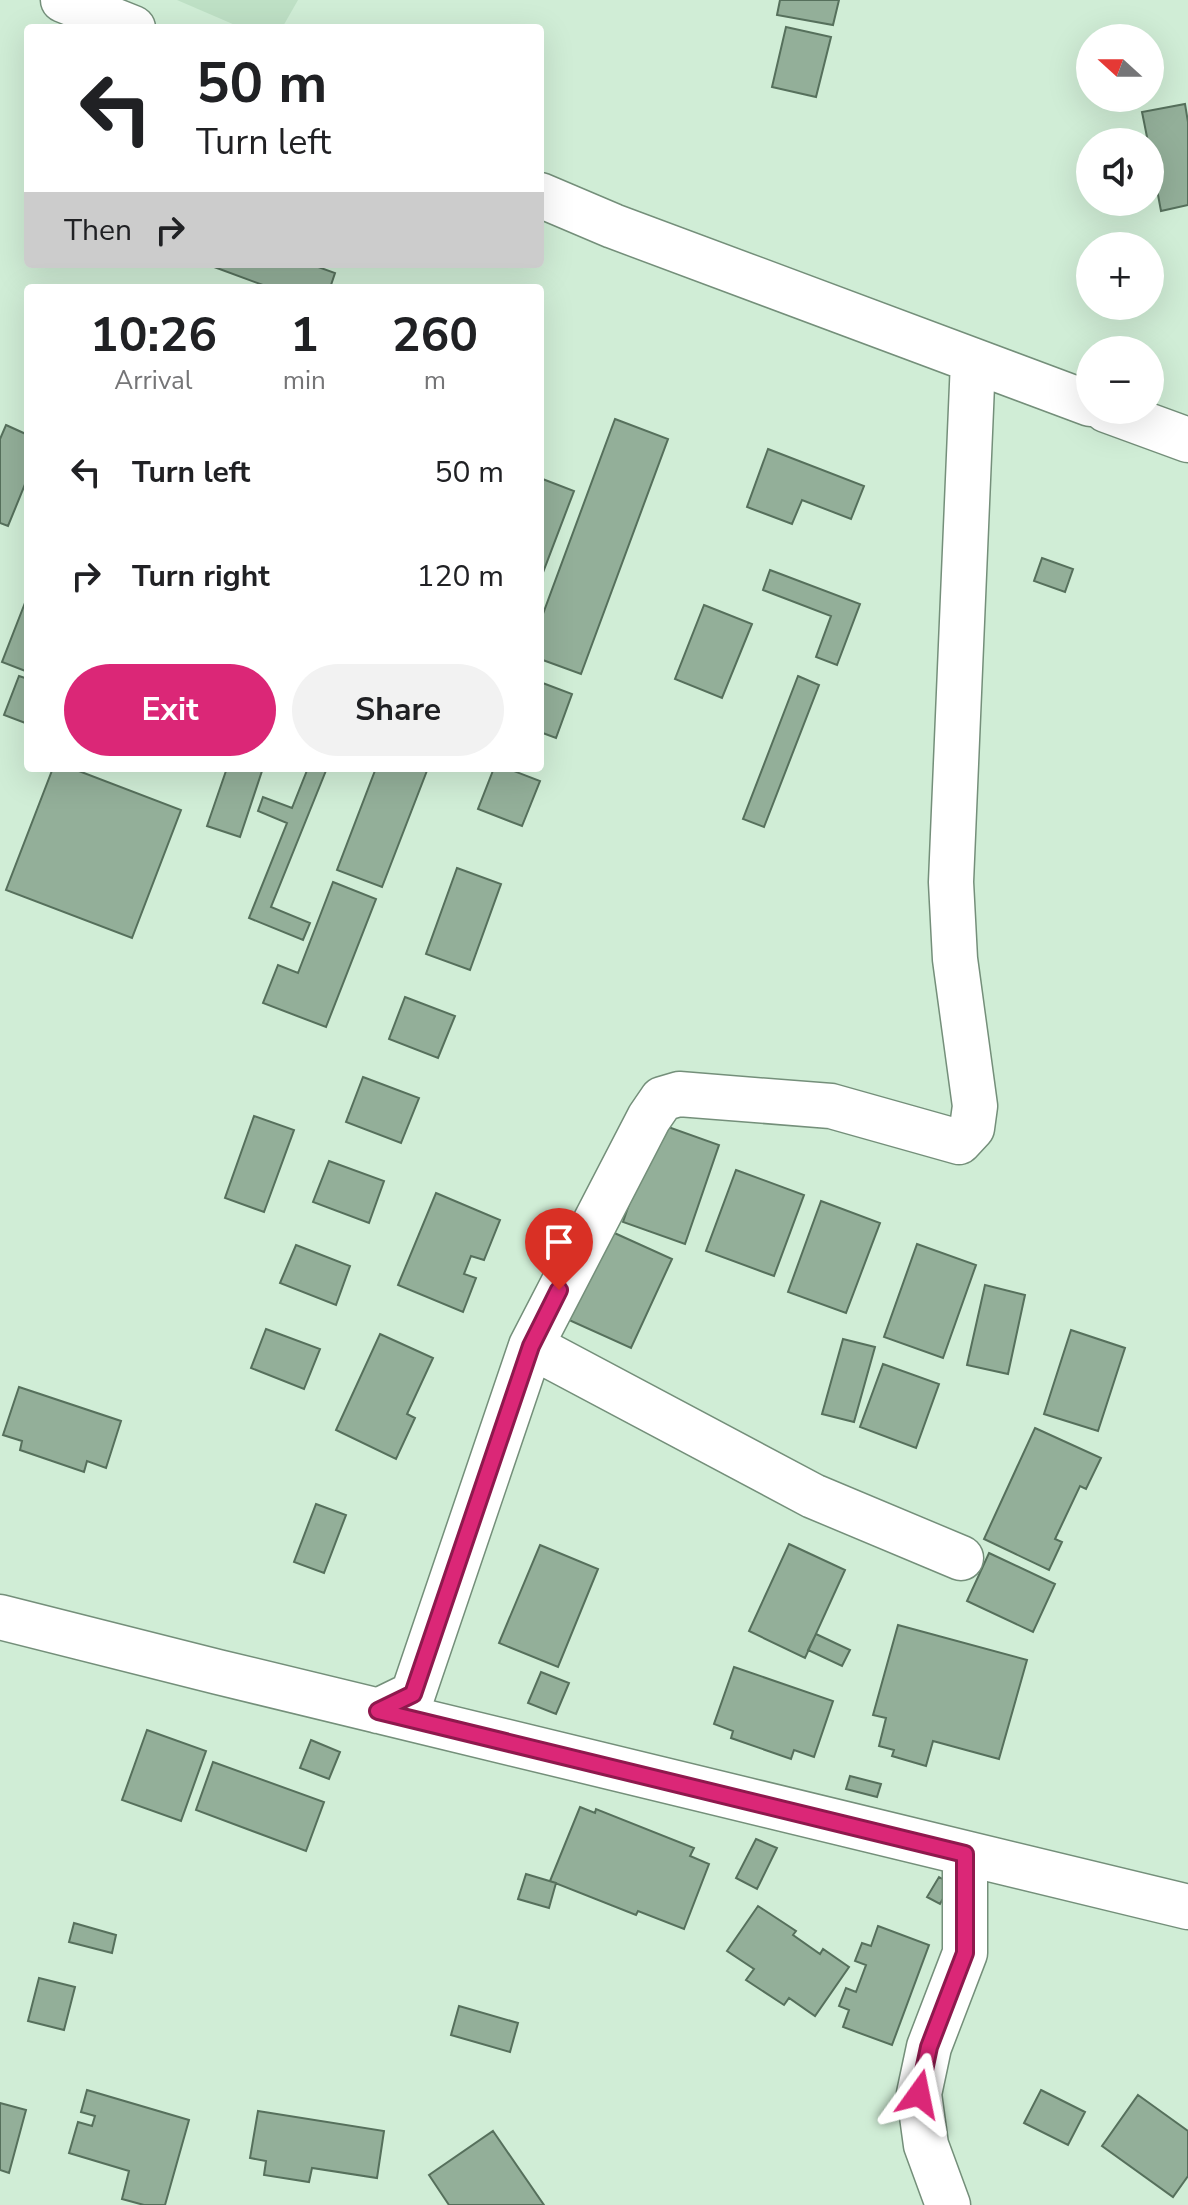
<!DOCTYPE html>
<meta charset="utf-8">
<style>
:root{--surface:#fff;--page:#f2f2f2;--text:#202124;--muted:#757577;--accent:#db2777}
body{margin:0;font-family:"Nunito Sans",sans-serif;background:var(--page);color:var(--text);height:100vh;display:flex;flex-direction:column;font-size:30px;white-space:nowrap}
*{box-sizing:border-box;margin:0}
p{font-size:26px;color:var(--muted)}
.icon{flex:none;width:44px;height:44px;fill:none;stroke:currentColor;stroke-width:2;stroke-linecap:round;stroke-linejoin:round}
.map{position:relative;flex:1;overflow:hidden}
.panel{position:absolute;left:24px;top:284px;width:520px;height:488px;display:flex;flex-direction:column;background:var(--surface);border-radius:8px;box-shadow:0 8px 32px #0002}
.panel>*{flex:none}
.banner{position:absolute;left:24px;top:24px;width:520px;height:244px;border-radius:8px;box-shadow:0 8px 32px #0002;background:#fff;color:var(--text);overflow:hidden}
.needle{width:52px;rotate:291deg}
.buttons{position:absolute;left:1076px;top:24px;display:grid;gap:16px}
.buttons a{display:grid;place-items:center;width:88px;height:88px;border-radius:50%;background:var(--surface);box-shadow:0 8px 32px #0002;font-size:40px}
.pin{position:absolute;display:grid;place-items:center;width:68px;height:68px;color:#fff;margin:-82px -34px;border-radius:50% 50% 50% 0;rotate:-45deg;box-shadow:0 0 8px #0007}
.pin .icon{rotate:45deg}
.me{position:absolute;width:88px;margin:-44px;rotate:12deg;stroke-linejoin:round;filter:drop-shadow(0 0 6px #0008)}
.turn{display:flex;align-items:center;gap:28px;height:168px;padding:0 40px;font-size:36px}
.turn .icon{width:104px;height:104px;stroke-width:2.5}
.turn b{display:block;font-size:56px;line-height:68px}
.then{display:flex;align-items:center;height:76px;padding:0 40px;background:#0003;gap:16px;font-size:30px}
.eta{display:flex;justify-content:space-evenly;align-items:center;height:136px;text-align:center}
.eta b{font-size:48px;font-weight:700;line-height:56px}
.primary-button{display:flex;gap:16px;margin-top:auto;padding:16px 40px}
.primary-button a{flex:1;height:92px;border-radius:48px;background:var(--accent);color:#fff;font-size:32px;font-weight:700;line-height:92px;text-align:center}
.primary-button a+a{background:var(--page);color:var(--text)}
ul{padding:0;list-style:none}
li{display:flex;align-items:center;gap:24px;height:104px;padding:0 40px}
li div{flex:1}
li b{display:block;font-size:30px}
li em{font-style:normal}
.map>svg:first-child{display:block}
.built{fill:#bee0c5}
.building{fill:#93af99;stroke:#56705c;stroke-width:2}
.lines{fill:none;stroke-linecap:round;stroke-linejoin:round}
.minor-casing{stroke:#748f7a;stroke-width:47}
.minor{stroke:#fff;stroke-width:44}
.route-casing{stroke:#8e194d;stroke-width:20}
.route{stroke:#db2777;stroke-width:14}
</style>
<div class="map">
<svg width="1188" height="2205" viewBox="0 0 1188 2205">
<rect width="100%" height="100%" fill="#d0edd6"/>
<!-- built -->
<path class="built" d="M177,0H298L282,28H242Z"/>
<!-- building -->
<path class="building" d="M780,0H839L833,25L777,15Z
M786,27L831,37L816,97L772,87Z
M1185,104L1188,122V205L1161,211L1150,152V142H1148L1142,112Z
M206,264H310L335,273L330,288H271Z
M615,419L668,439L581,674L540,659V622Z
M6,425L28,435V477L8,526L0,523V439Z
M768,449L864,486L851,519L802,500L792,524L747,507Z
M540,478L574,491L542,575L540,574Z
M1042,558L1073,569L1065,592L1034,581Z
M770,570L860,604L837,665L816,657L831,616L763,590Z
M28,595V672L2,662Z
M704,605L752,624L722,698L675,679Z
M19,676L28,679V724L4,715Z
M798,676L819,685L764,827L743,819Z
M540,682L572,694L556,738L540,732Z
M53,768H71L181,810L132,938L6,890Z
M227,768H263L240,837L207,826Z
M308,768H327L271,907L310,923L303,940L249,918L287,823L258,811L263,797L292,808Z
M376,768H428L382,887L337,870Z
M494,768H506L540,781L522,826L478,809Z
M457,868L501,884L470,970L426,954Z
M333,882L376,899L326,1027L263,1003L278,965L298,973Z
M405,997L455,1016L438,1058L389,1039Z
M363,1077L419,1098L401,1143L346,1122Z
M254,1116L294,1130L264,1212L225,1198Z
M657,1123L719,1145L685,1244L623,1222Z
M329,1161L384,1181L369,1223L313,1202Z
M736,1170L804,1195L774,1276L706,1251Z
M436,1193L500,1220L484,1260L471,1256L464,1274L476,1278L463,1312L398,1285Z
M821,1201L880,1223L846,1313L788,1292Z
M610,1231L672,1259L631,1348L569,1320Z
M917,1244L976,1265L943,1358L884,1337Z
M296,1245L350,1266L336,1305L280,1283Z
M985,1285L1025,1295L1008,1374L967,1365Z
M266,1329L320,1349L304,1389L251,1368Z
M1071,1330L1125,1348L1098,1431L1044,1414Z
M380,1334L433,1358L407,1414L415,1418L396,1459L336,1430Z
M843,1339L875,1347L854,1422L822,1414Z
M883,1364L939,1384L916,1448L860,1427Z
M19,1387L121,1421L106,1468L87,1461L84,1472L20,1450L22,1441L3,1435Z
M1035,1428L1101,1458L1086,1489L1080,1486L1055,1539L1062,1542L1049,1570L984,1539Z
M316,1504L346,1515L324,1573L294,1562Z
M789,1544L845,1570L805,1658L749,1631Z
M540,1545L598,1569L558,1667L499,1643Z
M989,1553L1055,1584L1033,1632L967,1601Z
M898,1625L1027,1660L999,1759L933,1741L926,1766L892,1756L894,1750L879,1746L886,1718L873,1715Z
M816,1634L850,1650L842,1666L808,1650Z
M734,1667L833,1701L814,1757L794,1750L791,1759L731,1738L733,1731L714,1724Z
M541,1672L569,1683L556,1714L528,1703Z
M147,1730L206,1751L181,1821L122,1800Z
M311,1740L340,1752L329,1779L300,1768Z
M213,1762L324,1802L306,1851L196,1810Z
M850,1776L881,1784L877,1797L846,1789Z
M580,1807L595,1813L596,1809L694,1848L690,1856L709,1864L684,1929L638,1911L636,1915L550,1881Z
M756,1839L777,1848L757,1889L736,1878Z
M526,1874L556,1883L549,1908L518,1899Z
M939,1877L951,1884L940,1904L927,1897Z
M758,1906L796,1931L793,1935L820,1954L823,1949L849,1967L815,2016L789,1998L784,2005L746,1980L754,1969L727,1951Z
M74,1923L116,1935L112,1953L69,1942Z
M878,1926L929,1945L892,2045L843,2027L849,2010L839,2006L846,1988L856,1992L866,1965L855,1961L862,1943L871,1946Z
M39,1978L75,1987L64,2030L28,2021Z
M459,2006L518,2023L510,2052L451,2035Z
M87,2090L189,2120L165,2205H144L122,2199L129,2171L69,2153L78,2122L92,2126L95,2116L81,2112Z
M1041,2090L1085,2112L1068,2145L1024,2123Z
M1138,2095L1188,2131V2176L1173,2197L1102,2146Z
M0,2103L26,2110L9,2173L0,2170Z
M258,2111L384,2131L377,2178L312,2168L309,2182L264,2175L266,2161L250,2158Z
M493,2131L544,2205H449L429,2175Z"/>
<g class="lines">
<defs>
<path id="minor" d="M63,0L133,28
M540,195L613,226L1090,404
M1106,410L1188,440
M531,1346L813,1496L961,1558
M0,1617L218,1672L1188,1907
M378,1711L413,1694L531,1346L649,1118L662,1099L679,1094L831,1106L959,1142L972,1128L975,1106L955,959L951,882L973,361
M948,2205L926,2145L919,2094L929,2047L965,1953V1854"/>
</defs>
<!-- minor casing -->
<use href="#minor" class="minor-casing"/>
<!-- minor -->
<use href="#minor" class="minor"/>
</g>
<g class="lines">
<defs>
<path id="route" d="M559,1290L531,1346L413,1694L378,1711L965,1854V1953L929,2047L919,2094"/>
</defs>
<!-- route casing -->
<use href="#route" class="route-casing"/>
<!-- route -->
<use href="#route" class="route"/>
</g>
</svg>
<div class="buttons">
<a><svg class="needle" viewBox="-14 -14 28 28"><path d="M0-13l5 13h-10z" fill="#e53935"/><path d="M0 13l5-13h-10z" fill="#757577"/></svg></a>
<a><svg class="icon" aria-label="sound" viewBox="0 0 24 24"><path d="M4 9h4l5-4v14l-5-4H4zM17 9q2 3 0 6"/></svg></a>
<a>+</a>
<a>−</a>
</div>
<div class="pin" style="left:559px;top:1290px;background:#d93025"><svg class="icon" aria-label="arrive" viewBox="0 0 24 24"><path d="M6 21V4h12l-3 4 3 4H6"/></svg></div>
<svg class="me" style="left:919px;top:2094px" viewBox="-20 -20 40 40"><path d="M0-17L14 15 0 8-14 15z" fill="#db2777" stroke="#fff" stroke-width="4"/></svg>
<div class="banner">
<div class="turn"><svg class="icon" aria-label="left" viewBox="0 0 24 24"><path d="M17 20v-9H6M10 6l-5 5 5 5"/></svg><div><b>50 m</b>Turn left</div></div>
<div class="then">Then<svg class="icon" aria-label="right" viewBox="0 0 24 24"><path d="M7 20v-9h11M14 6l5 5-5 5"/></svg></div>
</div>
<section class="panel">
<div class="eta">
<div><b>10:26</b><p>Arrival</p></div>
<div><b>1</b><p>min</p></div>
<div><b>260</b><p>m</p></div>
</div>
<ul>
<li><svg class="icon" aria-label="left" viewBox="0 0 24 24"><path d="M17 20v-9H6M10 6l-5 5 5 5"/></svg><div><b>Turn left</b></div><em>50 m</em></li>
<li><svg class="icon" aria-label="right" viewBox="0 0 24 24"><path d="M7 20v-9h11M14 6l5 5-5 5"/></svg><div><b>Turn right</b></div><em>120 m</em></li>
</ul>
<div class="primary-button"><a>Exit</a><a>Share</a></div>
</section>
</div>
